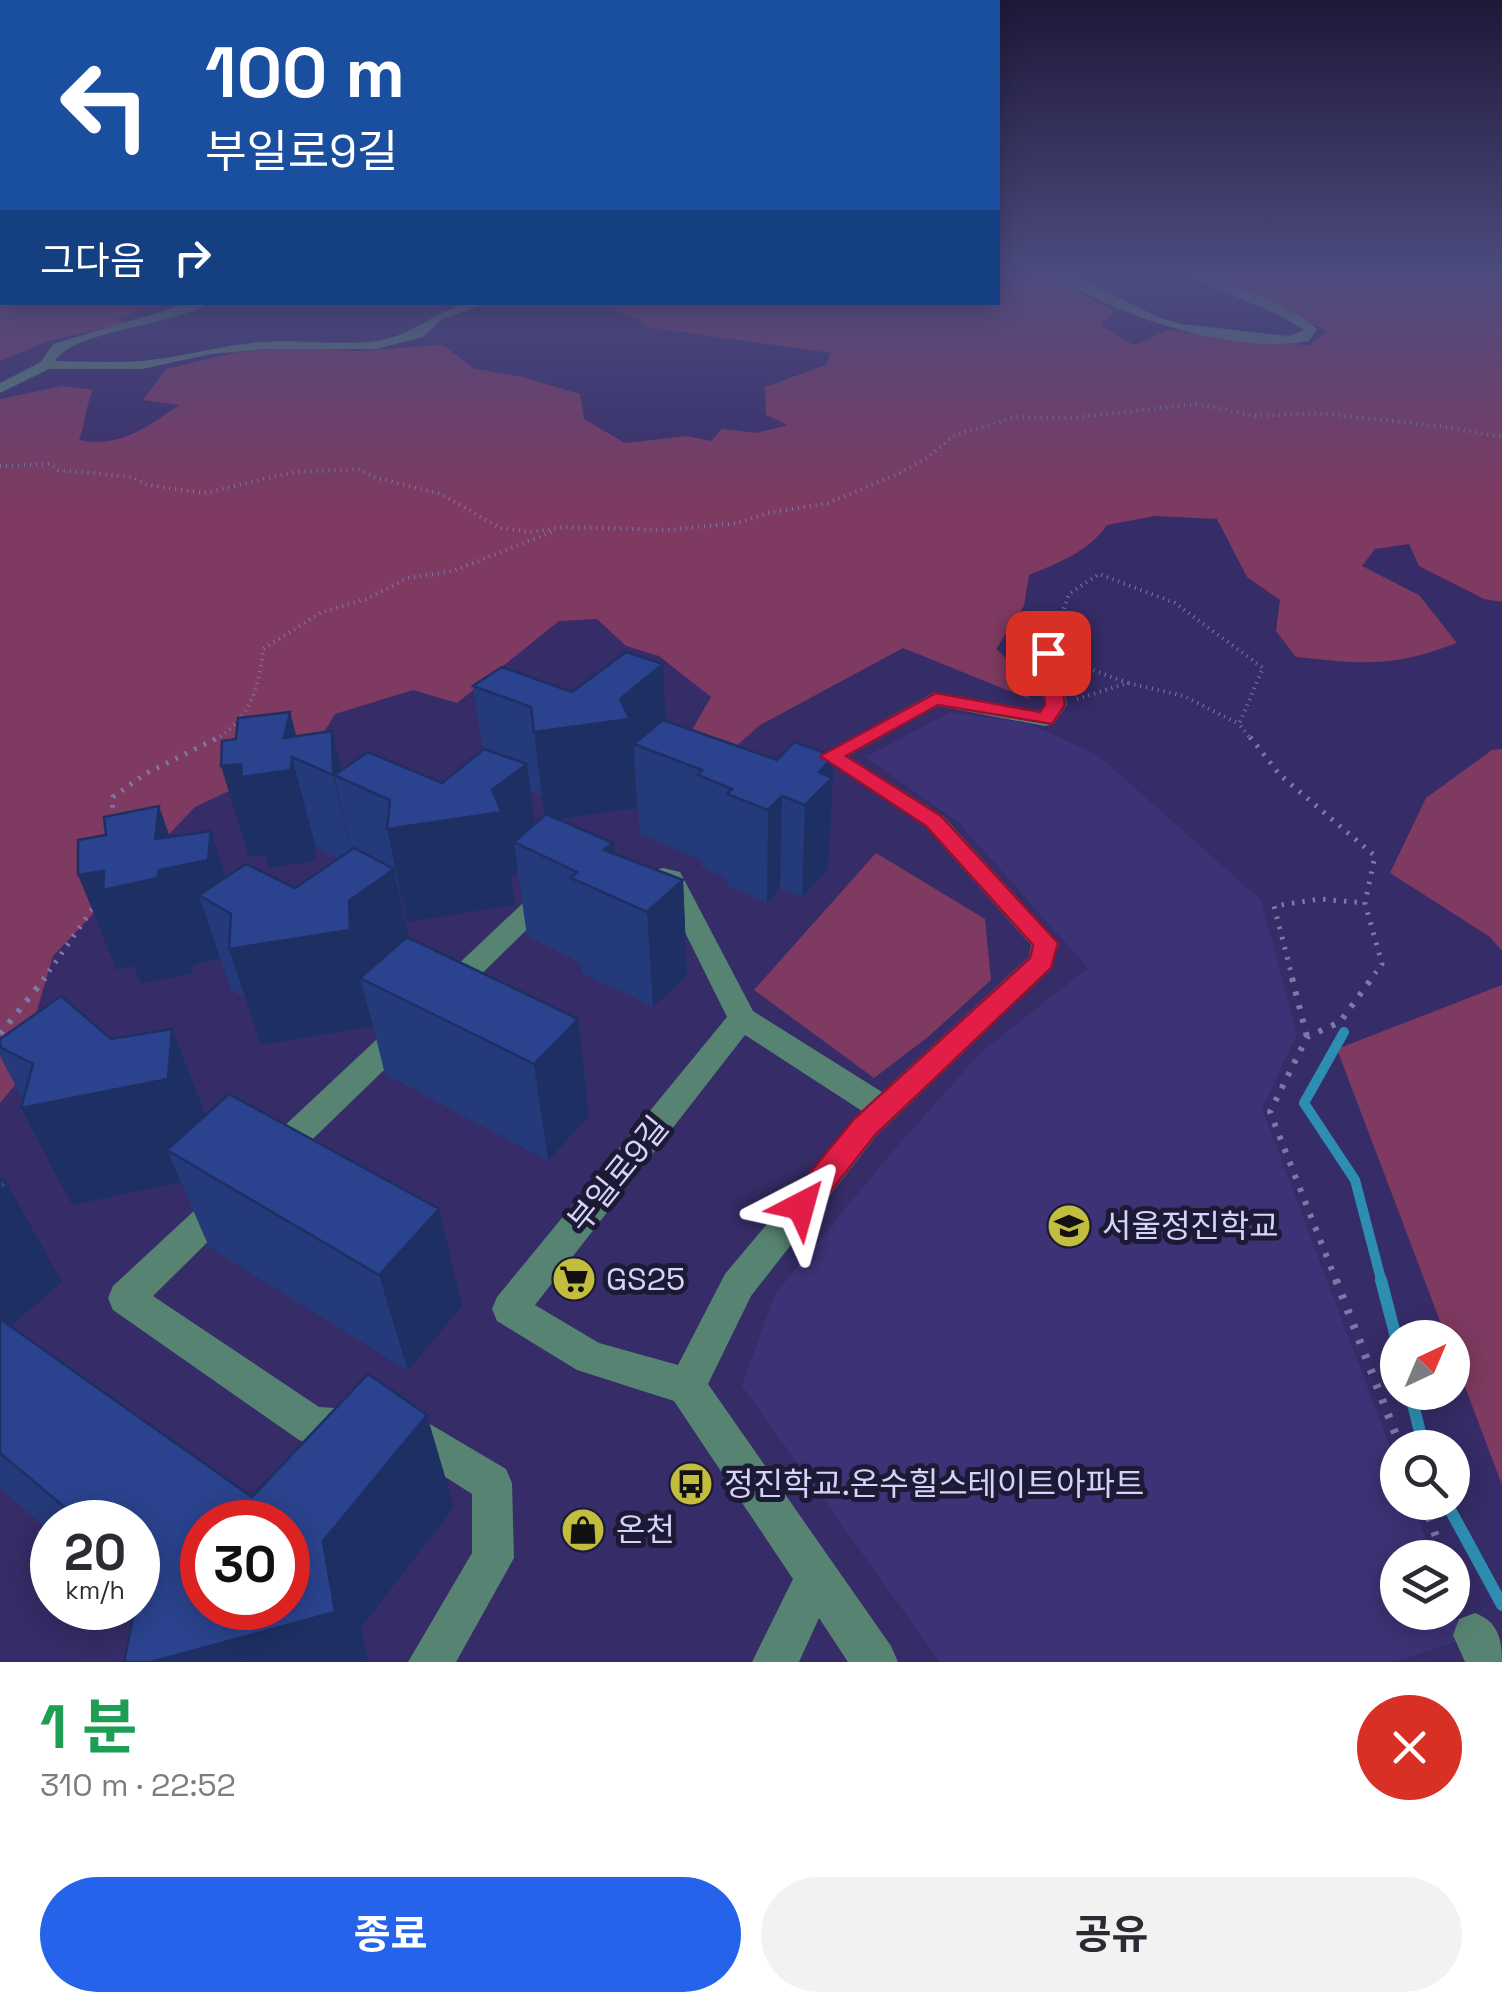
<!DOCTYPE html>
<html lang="ko">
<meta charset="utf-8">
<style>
:root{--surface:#fff;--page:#f2f2f3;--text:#2b2b33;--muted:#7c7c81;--accent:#2563eb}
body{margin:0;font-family:"Space Grotesk","Noto Sans KR",sans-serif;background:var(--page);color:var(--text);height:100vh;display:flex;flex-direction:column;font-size:38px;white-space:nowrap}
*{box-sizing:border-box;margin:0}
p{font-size:32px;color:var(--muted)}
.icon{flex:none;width:55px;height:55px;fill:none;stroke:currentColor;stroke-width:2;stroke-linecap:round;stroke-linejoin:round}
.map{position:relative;height:1662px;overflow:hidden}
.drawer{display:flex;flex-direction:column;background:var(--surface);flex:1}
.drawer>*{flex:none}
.banner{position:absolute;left:0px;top:0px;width:1000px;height:305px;box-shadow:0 5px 25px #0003;background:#1a4fa0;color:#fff;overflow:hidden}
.needle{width:65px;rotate:44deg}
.controls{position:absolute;left:1380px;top:1320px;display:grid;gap:20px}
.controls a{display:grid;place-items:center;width:90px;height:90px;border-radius:50%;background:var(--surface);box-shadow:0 5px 25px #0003;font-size:50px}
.speed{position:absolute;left:30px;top:1500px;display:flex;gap:20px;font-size:50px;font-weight:700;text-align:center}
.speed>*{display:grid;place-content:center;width:130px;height:130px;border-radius:50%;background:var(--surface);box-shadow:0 5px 25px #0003;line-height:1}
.speed small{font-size:25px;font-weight:400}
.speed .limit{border:15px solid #d22;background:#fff;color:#111}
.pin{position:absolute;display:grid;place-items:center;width:85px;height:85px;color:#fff;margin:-42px;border-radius:20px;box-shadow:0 5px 15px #0006}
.me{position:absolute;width:110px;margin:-55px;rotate:39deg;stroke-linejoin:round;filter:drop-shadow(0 0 8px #0008)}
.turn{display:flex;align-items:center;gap:35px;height:210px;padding:0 40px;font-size:45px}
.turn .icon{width:130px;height:130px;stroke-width:2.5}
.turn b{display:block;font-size:70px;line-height:85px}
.then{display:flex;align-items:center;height:95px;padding:0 40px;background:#0003;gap:20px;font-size:38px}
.round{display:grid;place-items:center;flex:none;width:105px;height:105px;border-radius:52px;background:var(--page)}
.summary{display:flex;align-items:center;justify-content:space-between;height:170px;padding:0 40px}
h1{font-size:60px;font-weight:700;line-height:75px;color:#1e9e55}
.cta{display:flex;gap:20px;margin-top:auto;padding:20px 40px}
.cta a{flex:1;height:115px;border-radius:60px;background:var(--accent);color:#fff;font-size:40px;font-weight:700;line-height:115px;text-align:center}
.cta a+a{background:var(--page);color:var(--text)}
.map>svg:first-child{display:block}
.built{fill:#3d3275}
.green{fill:#7e3a60}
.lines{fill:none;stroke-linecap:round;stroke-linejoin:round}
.stream-far1{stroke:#2d8eb2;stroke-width:10}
.stream{stroke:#2d8eb2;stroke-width:12}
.path-far3{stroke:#7e78a8;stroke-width:4;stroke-dasharray:1 5;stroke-linecap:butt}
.path-far2{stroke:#7e78a8;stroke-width:5;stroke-dasharray:2.5 8;stroke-linecap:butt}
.path-far1{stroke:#7e78a8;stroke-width:6;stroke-dasharray:4 10;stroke-linecap:butt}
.path{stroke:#7e78a8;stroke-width:8;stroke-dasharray:4 12;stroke-linecap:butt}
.minor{fill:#578472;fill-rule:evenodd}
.wall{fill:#253a7a;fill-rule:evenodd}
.shaded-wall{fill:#1e2f63}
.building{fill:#2b438e;stroke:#1e2f63;stroke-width:2.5;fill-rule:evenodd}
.route{fill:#e11d48;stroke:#92132f;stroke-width:2.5}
.labels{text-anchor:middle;stroke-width:10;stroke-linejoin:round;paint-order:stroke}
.near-street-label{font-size:32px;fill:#d5d4f8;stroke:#1d1a35}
.near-poi-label{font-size:32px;fill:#d5d4f8;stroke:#1d1a35;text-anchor:start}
</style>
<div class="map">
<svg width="1502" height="1662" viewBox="0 0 1502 1662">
<rect width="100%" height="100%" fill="#362c67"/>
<!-- built -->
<path class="built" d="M951,712L1027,723L1098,755L1261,900L1297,1034L1262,1109L1397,1465L1398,1502L1412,1503L1433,1557L1398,1558V1612H1452L1453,1609L1464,1639L1394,1662H940L742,1386L775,1294L887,1158L980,1053L1088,968L959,823L865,757Z"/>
<!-- green -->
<path class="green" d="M0,274L2,302L153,303L116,319L126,323L49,341L0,361Z
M998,274H1047L1078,288L1080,294L1115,311L1101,326L1134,345L1168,330L1262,343L1310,345L1328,331L1206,274H1502V602L1484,599L1419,566L1409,544L1375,549L1362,566L1419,595L1457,643C1390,668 1365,664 1296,657L1276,631L1280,600L1247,577L1217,519L1155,516L1107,525C1088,552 1058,563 1029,575L1024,606L996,649L1025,675L1029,699L903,648L760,725L733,749L692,730L711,697L659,656L626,646L597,619L559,621L457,703L413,690L335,714L312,752L195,807L53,956L15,1085L0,1103V399L62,386L93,390C85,407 86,423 79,440C121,448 146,427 180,405L143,400L166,369L238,352L297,347L357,351L443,345L473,368L526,378L580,394L584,419L625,443L687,436L711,441L722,429L756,433L788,425L766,415L765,387L826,365L831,353L647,327L643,321L602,303L998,302Z
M1502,749V951L1490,937L1390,873L1426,798L1492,750Z
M876,853L985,919L991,980L928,1037L874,1078L754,990Z
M1502,985V1485L1453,1355L1452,1338L1446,1337L1337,1049Z"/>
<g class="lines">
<!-- stream-far1 -->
<path class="stream-far1" d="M1344,1032L1304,1103L1355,1180L1382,1283"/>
<!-- stream -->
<path class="stream" d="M1381,1280L1398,1345
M1410,1392L1424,1448
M1446,1502L1502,1605"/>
<!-- path-far3 -->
<path class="path-far3" d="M0,466L51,464L58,470L132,477L147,485L204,493L294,472L360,469L373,477L441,494L500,528L530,532L566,527L668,530L738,523L768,513L828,503L898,474L927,458L955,435L1016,417L1068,418L1196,404L1257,416L1314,413L1440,426L1502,437
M1054,637L1069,594L1099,574L1175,603L1263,668L1239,724L1252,740
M1071,662L1128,683
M1077,699L1128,683L1184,696L1239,724
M215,740C250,718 259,689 263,649L322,612L366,599L408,578L453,571L554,531"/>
<!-- path-far2 -->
<path class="path-far2" d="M1250,737L1280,775L1375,856L1365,903L1382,964L1370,980
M112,818L113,797L145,774L219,737
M43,980L96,904
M1293,980L1274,906L1320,899L1365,903"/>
<!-- path-far1 -->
<path class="path-far1" d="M1292,978L1307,1037
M0,1034L45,978
M1337,1283L1270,1112L1307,1037L1340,1022L1372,978"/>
<!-- path -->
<path class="path" d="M1336,1280L1401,1448
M1423,1502L1444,1558
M1452,1579L1463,1605"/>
<!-- minor -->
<path class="minor" d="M1055,274H1070L1158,317L1181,324L1288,336L1304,330L1277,314L1182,274C1217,274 1291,306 1317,329L1309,341C1237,355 1113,317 1055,274Z
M193,302H211C172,327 76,329 55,361C83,361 112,363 140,361C180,358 220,345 261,342C299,339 339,346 376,341C424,334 436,302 490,302L442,319L423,337L376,349H267L211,354L142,369H49L0,393V383L41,362L53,344Z
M1048,647L1058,653L1067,705L1053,724L1045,726L938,706L848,756L943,816L1059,943L1052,968L876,1136L751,1296L708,1384L891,1646L898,1662H848L819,1618L799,1662H752L793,1579L674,1401L577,1370L497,1321L492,1309L497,1297L727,1017L661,884L650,876L654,870L663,868L680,872L753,1011L882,1092L1029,957L1031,945L925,826L819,756L935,692L1039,711L1045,704L1038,653ZM745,1035L862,1111L725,1274L678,1365L599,1343L535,1305Z
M547,886L556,889L560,895L556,901L456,999L446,1002L436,999L432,992L436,985L538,889Z
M403,1022L414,1025L418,1033L414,1041L288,1163L276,1167L264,1163L260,1154L264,1145L392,1025Z
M222,1192L234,1196L239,1206L234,1216L153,1296L319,1407L353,1409L367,1414L373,1428L367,1442C346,1450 320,1448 299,1440L113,1310L108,1298L113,1286L210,1196Z
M408,1411L506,1469L512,1483L514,1558L456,1662H408L472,1553V1494L394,1444L388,1430L394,1416Z
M1475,1613C1498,1622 1502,1638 1502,1662H1465L1453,1635L1459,1619Z"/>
</g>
<!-- wall -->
<path class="wall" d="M473,686L572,692L666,721L777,760L834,756L828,869L802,898L780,888L767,903L728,886V879L701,866V860L640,834L636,778L634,779L636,808L558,819L613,843L614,854L683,880L687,975L653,1007L582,973L580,963L527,936L518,872L511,877L515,905L407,922L399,887L397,886L409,938L589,1116L548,1161L385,1074L373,1026L261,1045L246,999L231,990L220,958L193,965L192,973L141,984L134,966L117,970L169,837L211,831L226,878L295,888L339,859L316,848L315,861L269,868L265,855L249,857L236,739L290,712L296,736L341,770L442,783L483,750ZM530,791L542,795L544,815L535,824Z
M172,1029L206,1115L462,1306L408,1371L209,1247L181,1182L72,1205L21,1108L23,1100L0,1056V1039H111Z
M0,1179L8,1185L62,1282L11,1326L252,1497L454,1507L361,1628L368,1662H124L138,1608V1522H52V1533L0,1488Z"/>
<!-- shaded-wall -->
<path class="shaded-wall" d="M663,664L667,751L634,744L636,808L545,821L534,732L620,699Z
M290,712L303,762L292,757L316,848L315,861L269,868L265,855L249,857L221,766L284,738Z
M332,731L344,780L334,775L355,866L333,775Z
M834,756L828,869L802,898L805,805L819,772Z
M527,764L539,854L514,842L518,872L511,877L515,905L407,922L387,829L492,790Z
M782,796L780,888L767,903L768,810Z
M159,806L180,866L211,831L241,924L231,914L199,895L220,958L193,965L192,973L141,984L134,966L117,970L78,875L104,871L155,839Z
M613,843L618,899L604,850Z
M394,869L414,963L360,978L373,1026L261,1045L229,949L349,901Z
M683,880L687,975L653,1007L647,912Z
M578,1019L589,1116L548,1161L534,1064Z
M172,1029L210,1126L167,1150L181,1182L72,1205L21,1108Z
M8,1185L62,1282L5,1331L0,1353V1191Z
M439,1209L462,1306L408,1371L379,1275Z
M427,1415L454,1507L361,1628L368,1662H151L323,1541Z"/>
<!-- building -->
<path class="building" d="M626,652L663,664L620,699L630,719L534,732L531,707L473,686L502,667L572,692Z
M290,712L284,738L332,731L333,775L292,757L291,770L242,777L241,764L221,766L222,741L236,739L238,718Z
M663,720L777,760L794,742L834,756L819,772L832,778L805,805L782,796L768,810L727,794L732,789L698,775L702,770L634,744Z
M484,749L527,764L492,790L502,812L387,829L390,800L334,775L368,752L442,783Z
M159,806L155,839L211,831L208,860L159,870L158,878L103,890L104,871L78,875V840L106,835L104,817Z
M546,814L613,843L604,850L683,880L647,912L571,878L577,872L514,842Z
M354,848L394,869L349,901L350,930L229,949L231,914L199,895L246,864L295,888Z
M407,937L578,1019L534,1064L360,978Z
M61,996L111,1039L172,1029L168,1079L21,1108L33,1064L0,1047V1039Z
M229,1094L439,1209L379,1275L167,1150Z
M0,1179L8,1185L0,1191Z
M0,1319L252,1497L368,1374L427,1415L323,1541L335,1612L151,1662H124L135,1608H138V1593L141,1573L138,1569V1522H82L0,1453ZM202,1522H288V1608H202Z"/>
<!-- sky -->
<linearGradient id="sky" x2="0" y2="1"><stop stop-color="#1e1839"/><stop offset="0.54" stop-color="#4c4b7f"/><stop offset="1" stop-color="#4c4b7f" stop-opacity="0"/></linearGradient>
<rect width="1502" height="507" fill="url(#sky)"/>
<!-- route -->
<path class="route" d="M1048,647L1058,653L1065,705L1052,724L938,705L846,756L941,816L1058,943L1051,968L875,1135L812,1215L801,1219L790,1215L786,1206L790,1197L854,1119L1030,958L1033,945L926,826L820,756L936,693L1040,712L1045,705L1039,653Z"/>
<!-- icons -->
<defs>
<symbol id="school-disc" viewBox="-11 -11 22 22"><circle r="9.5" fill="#c2bd3f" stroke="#1d1a35"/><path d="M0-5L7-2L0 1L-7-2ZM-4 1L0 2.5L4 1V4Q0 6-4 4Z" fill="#111"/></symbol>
<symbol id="supermarket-disc" viewBox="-11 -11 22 22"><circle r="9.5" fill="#c2bd3f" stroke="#1d1a35"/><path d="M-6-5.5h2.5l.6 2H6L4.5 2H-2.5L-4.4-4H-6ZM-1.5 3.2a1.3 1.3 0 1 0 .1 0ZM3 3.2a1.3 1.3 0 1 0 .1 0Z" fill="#111"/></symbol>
<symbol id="bus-disc" viewBox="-11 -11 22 22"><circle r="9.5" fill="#c2bd3f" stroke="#1d1a35"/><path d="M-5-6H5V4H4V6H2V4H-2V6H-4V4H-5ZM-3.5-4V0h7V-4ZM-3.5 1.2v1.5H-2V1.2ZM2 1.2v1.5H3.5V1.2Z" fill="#111"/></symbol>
<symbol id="shop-disc" viewBox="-11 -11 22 22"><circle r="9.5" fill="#c2bd3f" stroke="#1d1a35"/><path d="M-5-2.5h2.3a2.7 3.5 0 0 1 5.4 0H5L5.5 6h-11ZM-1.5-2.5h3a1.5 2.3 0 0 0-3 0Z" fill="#111"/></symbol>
</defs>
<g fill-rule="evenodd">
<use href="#school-disc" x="1044" y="1201" width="50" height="50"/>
<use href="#supermarket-disc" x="549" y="1254" width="50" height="50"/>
<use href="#bus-disc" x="666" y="1459" width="50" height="50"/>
<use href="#shop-disc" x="558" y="1505" width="50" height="50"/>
</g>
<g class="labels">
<!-- near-street labels -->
<g class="near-street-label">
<text transform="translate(618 1174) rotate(-51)" y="11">부일로9길</text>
</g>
<!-- near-poi labels -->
<g class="near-poi-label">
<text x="1102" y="1237">서울정진학교</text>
<text x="606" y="1290">GS25</text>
<text x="724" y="1495">정진학교.온수힐스테이트아파트</text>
<text x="616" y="1541">온천</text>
</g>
</g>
</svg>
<div class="controls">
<a><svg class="needle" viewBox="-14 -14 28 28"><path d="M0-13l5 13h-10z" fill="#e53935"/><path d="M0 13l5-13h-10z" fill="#7c7c81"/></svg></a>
<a><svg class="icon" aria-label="search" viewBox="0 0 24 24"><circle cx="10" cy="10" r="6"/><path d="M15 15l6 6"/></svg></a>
<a><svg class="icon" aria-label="layers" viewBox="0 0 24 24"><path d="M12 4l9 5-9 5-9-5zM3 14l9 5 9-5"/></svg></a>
</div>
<div class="speed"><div>20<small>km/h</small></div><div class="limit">30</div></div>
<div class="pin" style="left:1048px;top:653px;background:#d93025"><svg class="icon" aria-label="arrive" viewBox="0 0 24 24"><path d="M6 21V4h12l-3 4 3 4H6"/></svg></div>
<svg class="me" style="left:801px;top:1206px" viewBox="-20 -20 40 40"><path d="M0-17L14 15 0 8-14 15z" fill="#e11d48" stroke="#fff" stroke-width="4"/></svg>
<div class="banner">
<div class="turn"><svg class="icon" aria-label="left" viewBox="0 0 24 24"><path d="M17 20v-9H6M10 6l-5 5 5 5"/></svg><div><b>100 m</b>부일로9길</div></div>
<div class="then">그다음<svg class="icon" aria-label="right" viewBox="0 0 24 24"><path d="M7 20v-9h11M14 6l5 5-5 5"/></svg></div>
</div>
</div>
<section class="drawer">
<div class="summary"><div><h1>1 분</h1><p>310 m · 22:52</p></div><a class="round" style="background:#d93025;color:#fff"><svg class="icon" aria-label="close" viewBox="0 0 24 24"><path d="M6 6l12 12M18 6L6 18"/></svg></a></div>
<div class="cta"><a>종료</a><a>공유</a></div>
</section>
